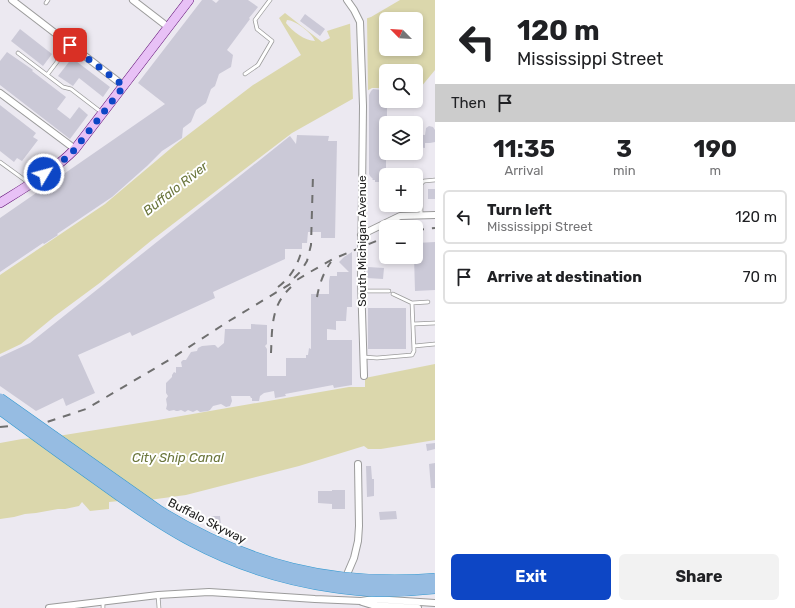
<!DOCTYPE html>
<meta charset="utf-8">
<style>
:root{--surface:#fff;--page:#f2f2f2;--text:#202124;--muted:#757577;--line:#e0e0e0;--accent:#0d46c5}
body{margin:0;font-family:Rubik,sans-serif;background:var(--page);color:var(--text);height:100vh;display:flex;flex-direction:column;font-size:15px;white-space:nowrap}
*{box-sizing:border-box;margin:0}
p{font-size:13px;color:var(--muted)}
.icon{flex:none;width:22px;height:22px;fill:none;stroke:currentColor;stroke-width:2;stroke-linecap:round;stroke-linejoin:round}
.map{position:relative;flex:1;overflow:hidden}
.details{display:flex;flex-direction:column;background:var(--surface);width:360px}
.details>*{flex:none}
.guide{background:#fff;color:var(--text);overflow:hidden}
.needle{width:26px;rotate:294deg}
.tools{position:absolute;left:379px;top:12px;display:grid;gap:8px}
.tools a{display:grid;place-items:center;width:44px;height:44px;border-radius:6px;background:var(--surface);box-shadow:0 2px 6px #0003;font-size:20px}
.pin{position:absolute;display:grid;place-items:center;width:34px;height:34px;color:#fff;margin:-17px;border-radius:8px;box-shadow:0 2px 6px #0006}
.me{position:absolute;width:44px;margin:-22px;rotate:53deg;stroke-linejoin:round;filter:drop-shadow(0 0 3px #0008)}
.turn{display:flex;align-items:center;gap:14px;height:84px;padding:0 16px;font-size:18px}
.turn .icon{width:52px;height:52px;stroke-width:2.5}
.turn b{display:block;font-size:28px;line-height:34px}
.then{display:flex;align-items:center;height:38px;padding:0 16px;background:#0003;gap:8px;font-size:15px}
.eta{display:flex;justify-content:space-evenly;align-items:center;height:68px;text-align:center}
.eta b{font-size:24px;font-weight:700;line-height:28px}
.cta{display:flex;gap:8px;margin-top:auto;padding:8px 16px}
.cta a{flex:1;height:46px;border-radius:6px;background:var(--accent);color:#fff;font-size:16px;font-weight:700;line-height:46px;text-align:center}
.cta a+a{background:var(--page);color:var(--text)}
ul{padding:0;list-style:none}
li{display:flex;align-items:center;gap:12px;height:54px;margin:0 8px 6px;padding:0 8px;border:2px solid var(--line);border-radius:6px}
li div{flex:1}
li b{display:block;font-size:15px}
li em{font-style:normal}
main{display:flex;flex:1;min-height:0}
.map>svg:first-child{display:block}
.water{fill:#dbd7ac;fill-rule:evenodd}
.pier{fill:#ece9f1}
.building{fill:#cbc9d7}
.lines{fill:none;stroke-linecap:round;stroke-linejoin:round}
.lane-casing{stroke:#9b9b9b;stroke-width:4.5}
.street-casing{stroke:#9b9b9b;stroke-width:8}
.secondary-casing{stroke:#5f0c74;stroke-width:10}
.lane{stroke:#fff;stroke-width:3}
.street{stroke:#fff;stroke-width:6}
.secondary{stroke:#e8c1f6;stroke-width:9}
.rail{stroke:#6f6f6f;stroke-width:2;stroke-dasharray:8 8;stroke-linecap:butt}
.highway-bridge-casing{stroke:#349ad1;stroke-width:12;stroke-linecap:butt}
.highway-bridge{stroke:#96bce2;stroke-width:11}
.route{stroke:#0d46c5;stroke-width:7;stroke-dasharray:0 12.6}
.labels{text-anchor:middle;stroke-width:4;stroke-linejoin:round;paint-order:stroke}
.street-label{font-size:12px;fill:#212121;stroke:#fff}
.water-label{font-size:13px;font-style:italic;fill:#6b763c;stroke:#fff}
</style>
<main>
<div class="map">
<svg width="435" height="608" viewBox="0 0 435 608">
<rect width="100%" height="100%" fill="#ece9f1"/>
<!-- water -->
<path class="water" d="M400,0H435V70L416,93V71H386V88H372L292,133L152,240L102,281L101,282L55,316L21,344L0,354V275L105,204L176,144L253,85L301,55L279,18L285,13L322,42L330,38L327,31L371,17ZM386,19H416V49H386ZM287,20C295,20 312,33 315,41C305,41 292,31 286,23Z
M435,364V440L381,449H368L364,446L299,466L186,495L149,500H130L109,502V509L90,511L82,502L79,506L65,509H58L36,513L25,514L14,517L0,519V440L57,431L58,436L158,420L349,387H365V378Z"/>
<!-- pier -->
<path class="pier" d="M367,16L368,92L353,100L350,22Z
M56,429L58,436L22,439L0,443V438Z"/>
<!-- building -->
<path class="building" d="M202,0H212L216,3L219,0H248L258,7L249,18L250,19L227,50L233,55L231,67L219,74L215,86L211,89L206,103L196,110L191,122L183,128L182,138L162,151L147,166L112,197L57,234L58,235L44,244L43,243L0,272V218L165,104L138,83Z
M305,14L325,29L320,36L300,21Z
M20,29L52,54L43,66L11,41Z
M7,52L33,70L32,71L66,97L57,109L70,119L79,107L88,115L70,139L0,85V61Z
M72,58L110,87L103,97L79,78L73,86L58,76Z
M373,89L381,90L386,91V101H387V123H386V175L385,177L381,179V182H375V180H372L373,179L370,176L369,174V95L371,91Z
M0,105L36,133L33,137L38,140L22,161L17,158L14,162L0,151Z
M429,126L433,127L435,130V142L430,143H425V148L417,147L416,134L425,135L426,128Z
M297,135L329,136L328,141H337L335,238H321V232H308L307,243H302V249H285V259L213,292L215,298L132,336L130,332L78,355L95,393L66,406L63,398L36,411L0,386V357L30,343L290,136L296,144Z
M428,189H435V199H428Z
M435,242V290L415,291L414,257H416V243Z
M352,252V307H347L346,321H336V330L327,329V340H352V385L334,388L333,385L285,394L286,396L275,398L274,391L264,393L260,396L259,401H252V398H251L250,396H231L232,401L230,406L226,407L221,404L213,406L210,410L208,411L200,412L197,410L193,412L188,410L185,412L181,410L178,411H176L174,410L169,411L166,409L167,405L166,399L168,396L166,393V383L172,377V375L174,372L176,373V367H182L181,362L183,360H186L191,352L197,351L198,348L202,346L213,345H215L218,348L224,343L225,329H251V324L267,325V344L265,346L267,349V376H286V358H306V355H308L309,348L311,349V294H329V281L330,276H337V272H349L339,262L344,257Z
M368,267L384,268L383,279L367,278Z
M368,308H406V349H368Z
M435,443V449L427,451L426,444Z
M435,463V488H431L429,464Z
M366,466H371L372,479H374V496L367,497Z
M332,490H345V509H332V504L318,503V491H332Z
M396,511L397,519L380,520L379,512Z
M211,516H220L221,526H211Z"/>
<g class="lines">
<defs>
<path id="lane" d="M46,3L48,0
M18,53L63,87L71,89L101,112
M245,74L258,65L272,41L257,29L255,20L270,0
M47,75L70,45
M0,162L29,183
M421,215V184L424,181L435,180
M361,291H389
M412,303L428,302
M413,324L435,323
M414,346L435,344
M363,357L377,358L412,355L414,351L412,303L393,294
M158,595L159,608
M103,601V608"/>
<path id="street" d="M12,0L124,86
M133,0L168,27
M347,0L354,10L360,22L363,106L361,280L364,376
M0,93L75,149
M361,235L400,216L435,215
M345,579L354,558L358,541L359,526L358,464
M362,602L372,605L418,608
M49,608L158,595L209,592L315,599L361,601L374,599L435,603"/>
<path id="secondary" d="M0,203C24,188 55,170 75,149L189,0"/>
</defs>
<!-- lane casing -->
<use href="#lane" class="lane-casing"/>
<!-- street casing -->
<use href="#street" class="street-casing"/>
<!-- secondary casing -->
<use href="#secondary" class="secondary-casing"/>
<!-- lane -->
<use href="#lane" class="lane"/>
<!-- street -->
<use href="#street" class="street"/>
<!-- secondary -->
<use href="#secondary" class="secondary"/>
<!-- rail -->
<path class="rail" d="M416,230L435,228
M294,278L301,271L307,261L311,245L313,175
M278,287C291,277 298,265 302,249
M317,297C319,285 324,271 331,262
M271,353C272,334 271,312 283,296C285,293 288,290 291,287
M0,427L47,422L86,409L169,360L229,321L310,272L333,259L381,239H386"/>
<defs>
<path id="highway-bridge" d="M0,399L160,512C249,566 332,587 435,579
M0,409C34,434 67,458 101,482C130,503 160,524 192,541C237,565 285,580 335,587C350,589 366,591 381,591C399,591 417,590 435,588"/>
</defs>
<!-- highway-bridge casing -->
<use href="#highway-bridge" class="highway-bridge-casing"/>
<!-- highway-bridge -->
<use href="#highway-bridge" class="highway-bridge"/>
</g>
<g class="lines">
<!-- route -->
<path class="route" d="M44,174L69,156L75,149L124,86L70,45"/>
</g>
<g class="labels">
<!-- street labels -->
<g class="street-label">
<text transform="translate(362 241) rotate(-90)" y="4">South Michigan Avenue</text>
<text transform="translate(207 521) rotate(27)" y="4">Buffalo Skyway</text>
</g>
<!-- water labels -->
<g class="water-label">
<text transform="translate(175 188) rotate(-38)" y="5">Buffalo River</text>
<text x="178" y="462">City Ship Canal</text>
</g>
</g>
</svg>
<div class="tools">
<a><svg class="needle" viewBox="-14 -14 28 28"><path d="M0-13l5 13h-10z" fill="#e53935"/><path d="M0 13l5-13h-10z" fill="#757577"/></svg></a>
<a><svg class="icon" aria-label="search" viewBox="0 0 24 24"><circle cx="10" cy="10" r="6"/><path d="M15 15l6 6"/></svg></a>
<a><svg class="icon" aria-label="layers" viewBox="0 0 24 24"><path d="M12 4l9 5-9 5-9-5zM3 14l9 5 9-5"/></svg></a>
<a>+</a>
<a>−</a>
</div>
<div class="pin" style="left:70px;top:45px;background:#d93025"><svg class="icon" aria-label="arrive" viewBox="0 0 24 24"><path d="M6 21V4h12l-3 4 3 4H6"/></svg></div>
<svg class="me" style="left:44px;top:174px" viewBox="-20 -20 40 40"><circle r="17" fill="#0d46c5" stroke="#fff" stroke-width="3"/><path d="M0-11L8 9 0 5-8 9z" fill="#fff"/></svg>
</div>
<section class="details">
<div class="guide">
<div class="turn"><svg class="icon" aria-label="left" viewBox="0 0 24 24"><path d="M17 20v-9H6M10 6l-5 5 5 5"/></svg><div><b>120 m</b>Mississippi Street</div></div>
<div class="then">Then<svg class="icon" aria-label="arrive" viewBox="0 0 24 24"><path d="M6 21V4h12l-3 4 3 4H6"/></svg></div>
</div>
<div class="eta">
<div><b>11:35</b><p>Arrival</p></div>
<div><b>3</b><p>min</p></div>
<div><b>190</b><p>m</p></div>
</div>
<ul>
<li><svg class="icon" aria-label="left" viewBox="0 0 24 24"><path d="M17 20v-9H6M10 6l-5 5 5 5"/></svg><div><b>Turn left</b><p>Mississippi Street</p></div><em>120 m</em></li>
<li><svg class="icon" aria-label="arrive" viewBox="0 0 24 24"><path d="M6 21V4h12l-3 4 3 4H6"/></svg><div><b>Arrive at destination</b></div><em>70 m</em></li>
</ul>
<div class="cta"><a>Exit</a><a>Share</a></div>
</section>
</main>
